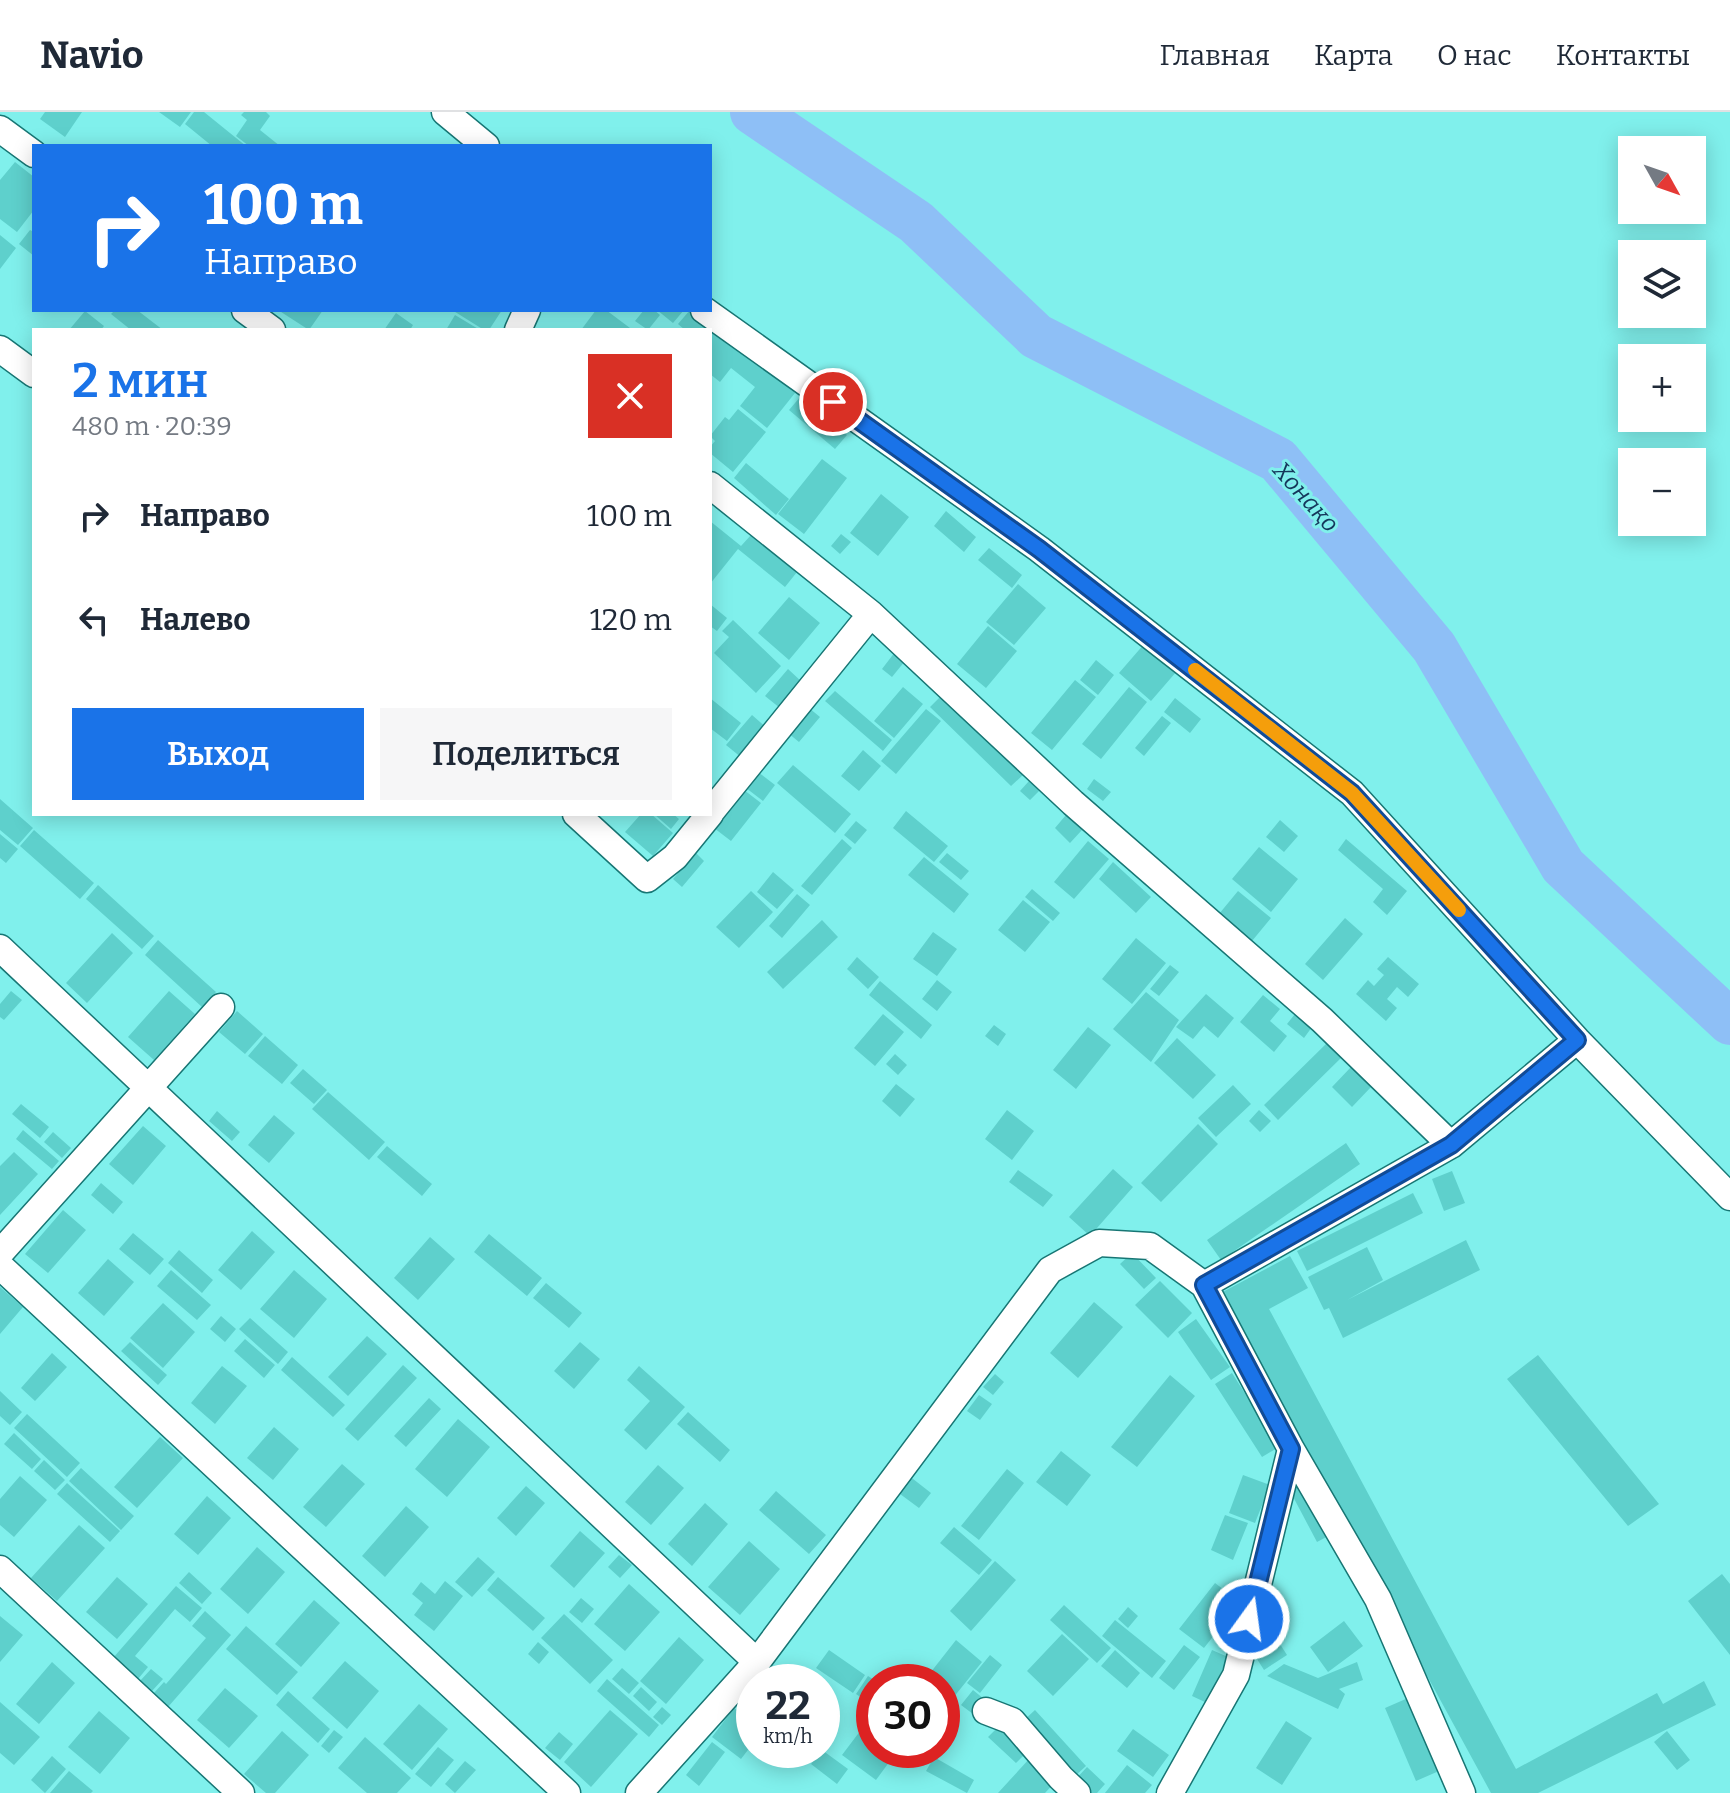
<!DOCTYPE html>
<html lang="ru">
<meta charset="utf-8">
<style>
:root{--surface:#fff;--page:#f6f6f7;--text:#1f2937;--muted:#747a83;--line:#e0e1e3;--accent:#1a73e8}
body{margin:0;font-family:Bitter,serif;background:var(--page);color:var(--text);height:100vh;display:flex;flex-direction:column;font-size:30px;white-space:nowrap}
*{box-sizing:border-box;margin:0}
p{font-size:26px;color:var(--muted)}
.icon{flex:none;width:44px;height:44px;fill:none;stroke:currentColor;stroke-width:2;stroke-linecap:round;stroke-linejoin:round}
.map{position:relative;flex:1;overflow:hidden}
.sheet{position:absolute;left:32px;top:216px;width:680px;height:488px;display:flex;flex-direction:column;background:var(--surface);border-radius:0px;box-shadow:0 4px 20px #0003}
.sheet>*{flex:none}
.guide{position:absolute;left:32px;top:32px;width:680px;height:168px;border-radius:0px;box-shadow:0 4px 20px #0003;background:#1a73e8;color:#fff;overflow:hidden}
.needle{width:52px;rotate:130deg}
.fabs{position:absolute;left:1618px;top:24px;display:grid;gap:16px}
.fabs a{display:grid;place-items:center;width:88px;height:88px;border-radius:0px;background:var(--surface);box-shadow:0 4px 20px #0003;font-size:40px}
.speed{position:absolute;left:736px;top:1552px;display:flex;gap:16px;font-size:40px;font-weight:700;text-align:center}
.speed>*{display:grid;place-content:center;width:104px;height:104px;border-radius:50%;background:var(--surface);box-shadow:0 4px 20px #0003;line-height:1}
.speed small{font-size:20px;font-weight:400}
.speed .limit{border:12px solid #d22;background:#fff;color:#111}
.pin{position:absolute;display:grid;place-items:center;width:68px;height:68px;color:#fff;margin:-34px;border:4px solid #fff;border-radius:50%;box-shadow:0 2px 8px #0007}
.me{position:absolute;width:88px;margin:-44px;rotate:14deg;stroke-linejoin:round;filter:drop-shadow(0 0 6px #0008)}
.turn{display:flex;align-items:center;gap:28px;height:168px;padding:0 40px;font-size:36px}
.turn .icon{width:104px;height:104px;stroke-width:2.5}
.turn b{display:block;font-size:56px;line-height:68px}
.round{display:grid;place-items:center;flex:none;width:84px;height:84px;border-radius:0px;background:var(--page)}
.headline{display:flex;align-items:center;justify-content:space-between;height:136px;padding:0 40px}
h1{font-size:48px;font-weight:600;line-height:60px;color:var(--accent)}
.button{display:flex;gap:16px;margin-top:auto;padding:16px 40px}
.button a{flex:1;height:92px;border-radius:0px;background:var(--accent);color:#fff;font-size:32px;font-weight:600;line-height:92px;text-align:center}
.button a+a{background:var(--page);color:var(--text)}
ul{padding:0;list-style:none}
li{display:flex;align-items:center;gap:24px;height:104px;padding:0 40px}
li div{flex:1}
li b{display:block;font-size:30px}
li em{font-style:normal}
header{display:flex;align-items:center;gap:48px;box-sizing:border-box;height:112px;padding:0 40px;background:var(--surface);border-bottom:2px solid var(--line)}
header strong{font-size:38px}
nav{display:flex;gap:44px;margin-inline-start:auto;font-size:28px}
.map>svg:first-child{display:block}
.lines{fill:none;stroke-linecap:round;stroke-linejoin:round}
.river{stroke:#8ebff6;stroke-width:46}
.building{fill:#5ed0cc}
.street-casing{stroke:#177674;stroke-width:29}
.street{stroke:#fff;stroke-width:26}
.route-casing{stroke:#114b97;stroke-width:20}
.route{stroke:#1a73e8;stroke-width:14}
.slow{stroke:#f59e0b;stroke-width:14}
.labels{text-anchor:middle;stroke-width:6;stroke-linejoin:round;paint-order:stroke}
.water-label{font-size:24px;font-style:italic;fill:#15375b;stroke:#80f0ec}
</style>
<header>
<strong>Navio</strong>
<nav><a>Главная</a><a>Карта</a><a>О нас</a><a>Контакты</a></nav>
</header>
<div class="map">
<svg width="1730" height="1681" viewBox="0 0 1730 1681">
<rect width="100%" height="100%" fill="#80f0ec"/>
<g class="lines">
<!-- river -->
<path class="river" d="M753,0L916,110L1036,224L1278,348L1434,535L1563,754L1730,910"/>
</g>
<!-- building -->
<path class="building" d="M45,0H82L65,25L40,7Z
M159,0H191L180,15Z
M194,0H204L246,34H212L185,12Z
M244,0H266L270,4L260,18L280,34H249L236,24L247,8L241,3Z
M15,50L34,65V98L17,120L0,107V68Z
M30,118L34,120V144L19,132Z
M0,123L16,136L0,157Z
M115,198H137L163,218H131L111,202Z
M278,198H323L309,218Z
M452,198H502L489,218H484Z
M596,198H606L630,216L628,218H581Z
M644,198H654L660,203L648,218L635,209Z
M657,198H684L673,211Z
M690,198H694L795,281L767,316L740,294L755,275L731,256L720,270L710,262V218H685L678,212Z
M85,199L104,214L101,218H69Z
M396,201L413,213L410,218H384Z
M455,203L480,218H446Z
M801,284L847,323L835,337L789,298Z
M738,297L766,320L733,360L710,341V335L715,329L710,324L725,305L729,308Z
M822,347L847,366L804,422L778,402Z
M746,351L789,387L776,403L734,366Z
M881,382L909,405L878,444L850,421Z
M946,399L976,425L964,440L934,414Z
M710,409L741,434L751,423L797,460L785,475L738,437L710,472Z
M841,422L851,430L840,442L831,434Z
M989,436L1022,463L1012,476L978,448Z
M1018,472L1046,496L1014,533L986,510Z
M789,485L820,511L789,548L758,521Z
M710,492L727,506L717,519L710,514Z
M733,508L781,554L756,581L714,541L729,525L722,519Z
M988,514L1017,539L986,576L957,552Z
M1145,531L1177,559L1151,589L1119,561Z
M895,540L905,549L892,565L882,557Z
M1096,548L1114,563L1098,583L1080,568Z
M788,557L802,570L780,596L765,584Z
M1075,568L1096,585L1052,638L1031,621Z
M903,575L923,592L894,626L874,609Z
M1129,575L1147,590L1101,647L1082,632Z
M835,579L892,628L883,639L825,589Z
M942,583L1024,662L1011,674L930,595Z
M710,586L741,611L727,629L710,616Z
M1175,586L1201,607L1190,621L1164,600Z
M809,596L820,605L799,630L788,621Z
M926,597L941,609L896,662L881,649Z
M752,603L767,616L742,646L726,633Z
M1162,604L1171,611L1144,644L1135,636Z
M863,638L881,654L859,679L841,664Z
M793,653L851,702L835,721L777,671Z
M758,660L775,673L763,689L746,676Z
M1094,667L1111,680L1103,689L1087,677Z
M1029,669L1039,679L1030,688L1020,679Z
M744,678L761,691L731,729L714,716Z
M0,687L33,716L18,733L0,718Z
M906,699L948,734L934,750L893,716Z
M641,702H651L673,721L653,744L625,720Z
M654,702H673L679,707L671,717Z
M1066,703L1082,718L1070,731L1055,716Z
M1280,708L1298,724L1284,740L1266,725Z
M856,709L867,718L855,732L844,723Z
M34,718L94,771L80,787L20,734Z
M0,722L18,737L6,751L0,746Z
M842,727L852,736L812,783L801,774Z
M1346,727L1407,779L1387,803L1373,790L1383,777L1338,738Z
M1088,729L1109,747L1074,787L1054,770Z
M1259,735L1298,767L1271,800L1232,767Z
M696,741L704,749L682,775L673,767Z
M947,741L969,759L961,768L939,750Z
M924,745L969,782L954,801L908,763Z
M1113,750L1151,785L1136,801L1099,767Z
M773,760L794,778L777,797L757,780Z
M98,773L154,824L142,837L86,787Z
M1032,777L1060,801L1053,809L1025,785Z
M751,779L773,800L739,836L716,815Z
M1238,779L1271,806L1252,829L1219,802Z
M797,782L810,793L782,826L769,814Z
M1023,788L1050,810L1025,840L998,818Z
M1345,806L1363,822L1323,868L1305,852Z
M822,808L838,825L783,877L767,860Z
M933,820L957,837L937,864L913,847Z
M112,821L133,841L87,891L66,871Z
M1136,826L1166,851L1132,892L1102,867Z
M158,828L216,880L202,895L145,843Z
M857,845L879,865L868,877L847,857Z
M1388,845L1419,872L1408,885L1397,875L1387,887L1397,896L1386,909L1356,882L1368,868L1374,874L1384,863L1377,857Z
M1170,853L1179,860L1159,884L1150,877Z
M937,868L952,880L937,899L922,887Z
M880,869L932,913L921,927L869,883Z
M11,879L22,888L4,908L0,905V892Z
M169,879L195,902L154,948L128,925Z
M1146,880L1179,908L1151,950L1113,917Z
M1206,882L1234,906L1218,926L1204,914L1193,927L1176,915Z
M1263,883L1280,897L1270,909L1287,924L1274,940L1240,910Z
M237,899L263,922L245,942L219,920Z
M883,902L904,920L875,954L854,936Z
M1295,902L1312,915L1304,926L1287,912Z
M994,913L1006,922L998,934L985,924Z
M1088,915L1111,933L1076,977L1053,958Z
M265,924L298,953L282,972L248,944Z
M1177,926L1216,963L1193,987L1154,951Z
M1328,930L1342,945L1278,1008L1264,993Z
M895,942L907,953L898,963L886,952Z
M1351,955L1371,975L1352,995L1332,975Z
M303,957L327,978L314,992L290,971Z
M896,972L915,987L900,1005L882,989Z
M1233,973L1251,992L1216,1025L1198,1006Z
M328,980L385,1030L369,1048L312,997Z
M21,992L49,1015L40,1026L12,1002Z
M1007,998L1034,1019L1012,1048L985,1027Z
M1259,998L1271,1009L1260,1020L1249,1009Z
M217,999L240,1020L232,1029L209,1009Z
M274,1003L295,1021L269,1051L248,1033Z
M1198,1012L1218,1032L1161,1090L1141,1071Z
M143,1014L166,1034L133,1073L109,1052Z
M23,1018L59,1049L52,1057L16,1027Z
M53,1020L71,1036L62,1046L44,1030Z
M1346,1031L1360,1052L1221,1148L1207,1128Z
M387,1034L432,1072L422,1084L377,1045Z
M14,1040L38,1062L0,1103V1054Z
M1113,1057L1133,1075L1090,1124L1069,1105Z
M1018,1058L1053,1083L1043,1095L1009,1070Z
M1452,1059L1465,1091L1444,1099L1432,1067Z
M101,1071L123,1090L113,1102L91,1083Z
M1413,1081L1423,1101L1307,1159L1297,1139Z
M63,1098L86,1118L48,1161L25,1142Z
M252,1119L275,1140L241,1178L218,1158Z
M133,1121L164,1147L150,1163L119,1137Z
M489,1122L542,1166L527,1184L474,1140Z
M430,1125L455,1147L418,1188L394,1166Z
M1466,1128L1480,1158L1343,1226L1329,1196L1324,1198L1308,1165L1367,1135L1383,1168L1347,1188Z
M179,1138L213,1168L202,1181L168,1151Z
M1132,1141L1156,1166L1144,1177L1120,1152Z
M1290,1144L1308,1176L1269,1197L1516,1657L1657,1581L1663,1592L1704,1569L1716,1593L1538,1681H1491L1219,1182Z
M108,1147L134,1170L104,1204L78,1181Z
M171,1158L211,1193L197,1208L157,1174Z
M294,1158L327,1187L294,1226L260,1197Z
M1160,1169L1192,1201L1168,1226L1135,1193Z
M546,1171L582,1201L569,1216L533,1186Z
M0,1175L23,1195L0,1222Z
M1094,1190L1123,1215L1078,1266L1050,1241Z
M163,1191L195,1220L163,1256L130,1226Z
M221,1204L236,1217L225,1230L210,1217Z
M250,1206L288,1240L278,1252L239,1217Z
M1196,1207L1230,1255L1211,1268L1178,1220Z
M367,1224L387,1242L348,1284L328,1265Z
M245,1227L275,1253L264,1266L234,1239Z
M130,1230L167,1263L158,1273L121,1239Z
M580,1230L600,1247L574,1277L554,1259Z
M52,1241L67,1255L35,1289L21,1276Z
M1538,1243L1659,1392L1628,1414L1507,1267Z
M292,1245L345,1293L333,1305L281,1258Z
M403,1253L417,1266L358,1329L345,1317Z
M222,1254L247,1274L215,1312L191,1291Z
M639,1254L685,1295L646,1338L624,1318L650,1289L627,1268Z
M1232,1261L1279,1335L1262,1345L1215,1272Z
M995,1262L1004,1270L993,1283L983,1275Z
M1170,1263L1195,1284L1137,1355L1111,1335Z
M0,1279L22,1300L10,1313L0,1304Z
M979,1283L992,1292L980,1308L967,1299Z
M429,1286L441,1297L406,1335L394,1324Z
M688,1300L730,1338L720,1350L677,1312Z
M27,1302L80,1351L67,1365L14,1316Z
M458,1307L490,1335L447,1385L415,1357Z
M274,1315L299,1337L273,1368L247,1346Z
M14,1321L41,1347L32,1357L4,1332Z
M160,1325L183,1346L137,1396L114,1375Z
M1061,1339L1091,1363L1067,1394L1036,1370Z
M44,1348L65,1368L55,1378L34,1359Z
M342,1352L365,1372L326,1415L303,1395Z
M658,1353L684,1376L651,1413L625,1390Z
M81,1356L134,1404L121,1418L69,1369Z
M1007,1357L1024,1371L979,1428L961,1414Z
M908,1363L931,1381L919,1396L896,1379Z
M1243,1363L1270,1373L1255,1411L1229,1401Z
M20,1364L47,1388L14,1425L0,1413V1387Z
M67,1371L120,1419L110,1430L57,1382Z
M1305,1371L1332,1422L1317,1430L1290,1379Z
M526,1374L545,1391L516,1424L497,1406Z
M776,1379L826,1423L809,1442L759,1398Z
M207,1384L231,1406L198,1443L174,1422Z
M705,1391L728,1412L692,1454L668,1432Z
M406,1394L429,1415L385,1465L362,1444Z
M1225,1403L1248,1411L1233,1448L1211,1438Z
M79,1413L105,1436L57,1489L31,1466Z
M954,1415L992,1448L979,1463L940,1431Z
M580,1419L605,1441L574,1476L550,1454Z
M749,1429L780,1457L740,1503L708,1475Z
M257,1435L285,1460L248,1502L220,1477Z
M619,1443L632,1453L620,1466L608,1455Z
M478,1445L495,1460L472,1485L455,1470Z
M995,1449L1016,1468L971,1519L950,1499Z
M189,1460L212,1481L202,1492L179,1471Z
M1722,1462L1730,1472V1543L1688,1489Z
M117,1465L148,1492L117,1527L86,1500Z
M498,1465L545,1506L533,1519L487,1478Z
M445,1469L463,1484L434,1519L414,1503L423,1491L412,1482L421,1470L435,1482Z
M1215,1471L1240,1490L1204,1536L1179,1517Z
M629,1472L660,1500L625,1539L594,1512Z
M176,1474L202,1496L190,1510L175,1497L135,1544L148,1555L138,1567L113,1546Z
M581,1486L594,1497L582,1511L569,1500Z
M314,1488L340,1511L301,1555L275,1532Z
M1064,1493L1111,1536L1097,1551L1050,1508Z
M1128,1495L1138,1504L1128,1516L1118,1507Z
M205,1499L231,1523L168,1595L153,1582L164,1570L166,1572L206,1526L192,1514Z
M564,1502L613,1548L590,1572L541,1526Z
M0,1504L23,1523L0,1550Z
M1115,1508L1166,1549L1152,1566L1102,1524Z
M1344,1509L1363,1534L1328,1560L1310,1535Z
M246,1514L298,1560L277,1583L226,1537Z
M1271,1518L1287,1543L1264,1558L1248,1533Z
M1062,1522L1089,1547L1053,1584L1027,1559Z
M679,1525L704,1548L666,1592L640,1569Z
M956,1528L982,1550L953,1586L942,1577V1570H933L927,1565Z
M538,1530L549,1540L539,1552L528,1542Z
M1184,1533L1200,1545L1174,1578L1159,1566Z
M829,1538L865,1563L853,1581L816,1556Z
M1115,1538L1140,1561L1127,1576L1101,1554Z
M1212,1538L1228,1545L1207,1591L1192,1584Z
M990,1543L1002,1553L980,1581L967,1571Z
M345,1549L379,1579L347,1617L312,1586Z
M52,1550L75,1571L39,1612L16,1592Z
M1357,1550L1363,1568L1339,1577L1345,1582L1338,1597L1267,1564L1284,1552L1318,1566Z
M622,1556L639,1571L629,1582L612,1567Z
M151,1557L163,1567L152,1579L140,1569Z
M868,1564L874,1568V1594L856,1582Z
M607,1567L659,1613L649,1625L597,1579Z
M641,1575L657,1590L649,1599L633,1584Z
M225,1576L258,1604L229,1636L197,1608Z
M973,1578L984,1587L973,1602L961,1593Z
M288,1579L330,1617L318,1631L276,1593Z
M1408,1586L1439,1659L1416,1669L1385,1596Z
M0,1590L40,1625L14,1653L0,1641Z
M419,1592L448,1617L412,1658L383,1632Z
M662,1595L671,1603L662,1613L653,1605Z
M734,1596L754,1610V1630L741,1647L712,1625Z
M610,1598L638,1622L591,1675L564,1650Z
M1035,1598L1086,1654L1074,1665L1022,1610Z
M99,1599L130,1626L100,1662L68,1635Z
M1286,1609L1312,1626L1282,1673L1256,1656Z
M867,1610L874,1616V1638H898L876,1668L842,1643Z
M998,1615L1026,1641L1016,1651L988,1625Z
M1133,1617L1169,1643L1153,1665L1117,1639Z
M334,1618L343,1625L329,1641L321,1634Z
M282,1619L309,1643L275,1681H266L244,1662Z
M1667,1619L1690,1648L1677,1658L1654,1630Z
M559,1620L573,1632L560,1648L545,1636Z
M365,1625L411,1666L397,1681H367L338,1656Z
M712,1630L725,1640L699,1674L686,1663Z
M438,1635L454,1648L431,1675L415,1662Z
M822,1638L848,1657L837,1672L811,1652Z
M52,1644L66,1657L45,1681L31,1668Z
M934,1645L974,1668L967,1681L926,1659Z
M1030,1646L1056,1669L1045,1681H998Z
M465,1649L476,1658L455,1681L445,1672Z
M1127,1653L1152,1673L1145,1681H1105Z
M1087,1655L1105,1672L1097,1681H1087L1074,1669Z
M69,1659L93,1679L91,1681H50Z"/>
<g class="lines">
<defs>
<path id="street" d="M445,0L486,34
M0,17L34,42
M245,198L272,218
M704,198L1039,437L1352,681L1577,928L1730,1085
M518,218L527,198
M0,237L34,262
M710,373L871,502L1073,691L1322,908L1451,1033
M710,701L871,502
M576,702L647,767L675,745L710,702
M0,836L757,1550
M0,1141L221,895
M0,1154L567,1681
M1291,1337L1378,1487L1462,1681
M0,1457L241,1681
M986,1599L1012,1609L1061,1666L1077,1681
M639,1681L757,1550L1050,1158L1099,1131L1150,1134L1204,1173
M1170,1681L1236,1563L1291,1337L1204,1173L1451,1033L1577,928"/>
</defs>
<!-- street casing -->
<use href="#street" class="street-casing"/>
<!-- street -->
<use href="#street" class="street"/>
</g>
<g class="lines">
<defs>
<path id="route" d="M833,290L1039,437L1352,681L1577,928L1451,1033L1204,1173L1291,1337L1249,1507"/>
</defs>
<!-- route casing -->
<use href="#route" class="route-casing"/>
<!-- route -->
<use href="#route" class="route"/>
<!-- slow -->
<path class="slow" d="M1195,558L1352,681L1459,798"/>
</g>
<g class="labels">
<!-- water labels -->
<g class="water-label">
<text transform="translate(1306 385) rotate(48)" y="8">Хонақо</text>
</g>
</g>
</svg>
<div class="fabs">
<a><svg class="needle" viewBox="-14 -14 28 28"><path d="M0-13l5 13h-10z" fill="#e53935"/><path d="M0 13l5-13h-10z" fill="#747a83"/></svg></a>
<a><svg class="icon" aria-label="layers" viewBox="0 0 24 24"><path d="M12 4l9 5-9 5-9-5zM3 14l9 5 9-5"/></svg></a>
<a>+</a>
<a>−</a>
</div>
<div class="speed"><div>22<small>km/h</small></div><div class="limit">30</div></div>
<div class="pin" style="left:833px;top:290px;background:#d93025"><svg class="icon" aria-label="arrive" viewBox="0 0 24 24"><path d="M6 21V4h12l-3 4 3 4H6"/></svg></div>
<svg class="me" style="left:1249px;top:1507px" viewBox="-20 -20 40 40"><circle r="17" fill="#1a73e8" stroke="#fff" stroke-width="3"/><path d="M0-11L8 9 0 5-8 9z" fill="#fff"/></svg>
<div class="guide">
<div class="turn"><svg class="icon" aria-label="right" viewBox="0 0 24 24"><path d="M7 20v-9h11M14 6l5 5-5 5"/></svg><div><b>100 m</b>Направо</div></div>
</div>
<section class="sheet">
<div class="headline"><div><h1>2 мин</h1><p>480 m · 20:39</p></div><a class="round" style="background:#d93025;color:#fff"><svg class="icon" aria-label="close" viewBox="0 0 24 24"><path d="M6 6l12 12M18 6L6 18"/></svg></a></div>
<ul>
<li><svg class="icon" aria-label="right" viewBox="0 0 24 24"><path d="M7 20v-9h11M14 6l5 5-5 5"/></svg><div><b>Направо</b></div><em>100 m</em></li>
<li><svg class="icon" aria-label="left" viewBox="0 0 24 24"><path d="M17 20v-9H6M10 6l-5 5 5 5"/></svg><div><b>Налево</b></div><em>120 m</em></li>
</ul>
<div class="button"><a>Выход</a><a>Поделиться</a></div>
</section>
</div>
